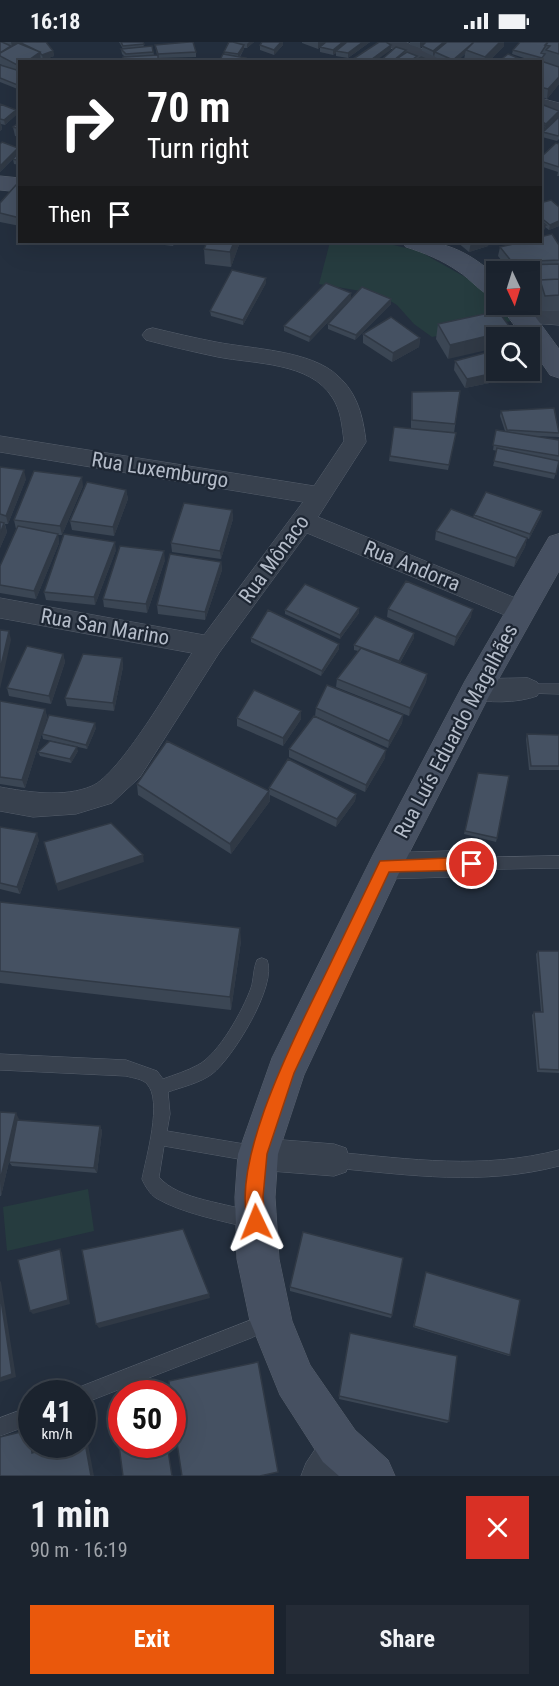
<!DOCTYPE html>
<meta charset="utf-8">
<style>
:root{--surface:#1b232e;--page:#242b36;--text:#f1f3f6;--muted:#a0a4aa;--line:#39404a;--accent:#ea580c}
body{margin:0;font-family:"Roboto Condensed",sans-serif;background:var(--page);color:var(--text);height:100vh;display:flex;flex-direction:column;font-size:22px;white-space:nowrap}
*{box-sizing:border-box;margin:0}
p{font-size:20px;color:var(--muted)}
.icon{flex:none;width:33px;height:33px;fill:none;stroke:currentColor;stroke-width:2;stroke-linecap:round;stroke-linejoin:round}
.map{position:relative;height:1434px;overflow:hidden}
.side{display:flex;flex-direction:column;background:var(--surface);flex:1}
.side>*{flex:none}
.banner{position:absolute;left:18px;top:18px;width:524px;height:183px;border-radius:0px;box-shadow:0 6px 24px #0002,0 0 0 2px var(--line);background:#202124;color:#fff;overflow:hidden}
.needle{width:39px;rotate:176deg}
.buttons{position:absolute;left:486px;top:219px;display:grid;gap:12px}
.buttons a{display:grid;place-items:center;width:54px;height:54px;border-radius:0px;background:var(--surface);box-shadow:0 6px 24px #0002,0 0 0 2px var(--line);font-size:30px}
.speed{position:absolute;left:18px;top:1338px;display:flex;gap:12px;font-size:30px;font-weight:700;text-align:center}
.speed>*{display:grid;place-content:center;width:78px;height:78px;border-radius:50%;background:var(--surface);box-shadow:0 6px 24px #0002,0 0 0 2px var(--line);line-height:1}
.speed small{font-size:15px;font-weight:400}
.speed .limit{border:9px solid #d22;background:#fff;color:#111}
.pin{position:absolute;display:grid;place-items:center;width:51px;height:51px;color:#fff;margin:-26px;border:3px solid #fff;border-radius:50%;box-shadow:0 2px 6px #0007}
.me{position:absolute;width:66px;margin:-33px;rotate:358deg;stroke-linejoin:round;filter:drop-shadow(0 0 4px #0008)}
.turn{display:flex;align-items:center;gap:21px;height:126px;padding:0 30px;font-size:27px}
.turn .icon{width:78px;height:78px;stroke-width:2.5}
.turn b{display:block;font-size:42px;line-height:51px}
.then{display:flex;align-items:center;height:57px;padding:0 30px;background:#0003;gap:12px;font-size:22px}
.round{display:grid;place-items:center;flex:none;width:63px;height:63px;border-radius:0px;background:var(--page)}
.head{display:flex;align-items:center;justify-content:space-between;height:102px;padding:0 30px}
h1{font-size:36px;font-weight:700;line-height:45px}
.button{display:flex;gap:12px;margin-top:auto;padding:12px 30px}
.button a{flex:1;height:69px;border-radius:0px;background:var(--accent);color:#fff;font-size:24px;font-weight:700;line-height:69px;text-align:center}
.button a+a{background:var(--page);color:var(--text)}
.status{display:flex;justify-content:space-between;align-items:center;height:42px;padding:0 30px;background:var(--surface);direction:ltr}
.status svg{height:16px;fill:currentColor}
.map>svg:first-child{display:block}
.green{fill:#263c3f}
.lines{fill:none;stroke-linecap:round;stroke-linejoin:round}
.service-casing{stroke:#565f6c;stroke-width:1}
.minor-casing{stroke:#565f6c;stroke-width:1}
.secondary-casing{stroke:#565f6c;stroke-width:1}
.service{fill:#38414e;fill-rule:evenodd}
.minor{fill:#38414e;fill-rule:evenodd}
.secondary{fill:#465061;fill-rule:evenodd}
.wall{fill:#3b4654}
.shaded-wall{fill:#303945}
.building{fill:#455162;stroke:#303945;stroke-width:1.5}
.route{fill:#ea580c;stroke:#983908;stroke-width:1.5}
.labels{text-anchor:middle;stroke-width:4.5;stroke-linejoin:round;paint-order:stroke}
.street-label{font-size:21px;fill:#b4bcc9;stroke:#1d2633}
</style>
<div class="status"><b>16:18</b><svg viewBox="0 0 49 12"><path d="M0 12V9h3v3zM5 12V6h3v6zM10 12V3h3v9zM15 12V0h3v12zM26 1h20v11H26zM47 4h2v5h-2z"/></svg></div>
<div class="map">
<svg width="559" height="1434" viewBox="0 0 559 1434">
<rect width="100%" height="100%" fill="#242f3e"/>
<!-- green -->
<path class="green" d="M330,200H381L419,209L481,244L511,279L432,295L414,282L397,263L379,252L319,242Z
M88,1147L94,1189L7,1209L3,1165Z"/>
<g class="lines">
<defs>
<path id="service" d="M528,642H559V652L523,651L521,647L523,643Z
M559,814V826L451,828L446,826L444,822L446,818L451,816Z
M262,916L267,918C278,943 232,1017 212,1032C200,1041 182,1045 168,1050L170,1072L167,1089L256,1104L262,1106L264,1112L262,1118L256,1120L164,1104L159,1135C179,1159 228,1160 257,1172L259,1178L257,1184L251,1186C222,1179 181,1171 156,1156C150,1152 145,1144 142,1137C146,1116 163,1058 147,1042C143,1037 133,1036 126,1034L0,1028V1012L126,1018L157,1029L163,1037C174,1033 187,1029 198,1023C219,1012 243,968 251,946C254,937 253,927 257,918Z
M559,1108V1124C482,1144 411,1133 334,1126L328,1124L326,1118L328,1112L334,1110C411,1117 482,1128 559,1108Z
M251,1278L257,1281L260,1287L257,1293L251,1296L82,1362V1352H74L76,1347L82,1344Z
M32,1364V1382L0,1394V1376Z"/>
<path id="minor" d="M383,0H406L444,16L446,20H422L386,4Z
M540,56L559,61V72L540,67Z
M523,268L559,269V283L516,280L513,275L516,270Z
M153,286C174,291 195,296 216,300C251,307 311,308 338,334C358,352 363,375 366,400L318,475L530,562L533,569L530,576L521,579L512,576L307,491L219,611L140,735L112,761L76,772L33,775L0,769V745C28,750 64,756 92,744C120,732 173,640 192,611L0,576V556L204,593L303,460L0,410V394L314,444L344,399C342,384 341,368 332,355C310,320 254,322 218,315C194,310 169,304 146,298L142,293L146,288Z
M528,636L537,640L541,647L537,654C518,661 486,662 467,655L463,648L467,641L476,637Z
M451,809L461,813L465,822L461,831L451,835L385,837L375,833L371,824L375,815L385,811Z
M258,1096L334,1102L346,1106L350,1118L346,1130L334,1134L258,1128L247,1123L242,1112L247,1101Z
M339,1386L352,1391L357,1404L341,1434H301L306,1421L326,1391Z"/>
<path id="secondary" d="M0,134L20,136V150L0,148Z
M403,200C441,196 468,209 496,234V256C482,253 471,237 458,229C442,218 425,211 406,205Z
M499,262H526L559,307V336L550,333L530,304V296H524Z
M559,492V529L488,656L397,835L304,1033L278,1112L275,1155L279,1217L292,1279L310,1323L355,1388L388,1418L395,1434H339L323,1420L280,1353L250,1279L237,1217L235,1155L238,1112L272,1016L373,813L465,639L549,495Z"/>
</defs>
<!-- service casing -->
<use href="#service" class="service-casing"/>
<!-- minor casing -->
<use href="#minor" class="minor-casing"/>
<!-- secondary casing -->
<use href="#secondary" class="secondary-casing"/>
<!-- service -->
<use href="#service" class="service"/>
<!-- minor -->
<use href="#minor" class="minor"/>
<!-- secondary -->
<use href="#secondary" class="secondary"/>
</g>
<!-- wall -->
<path class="wall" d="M0,0H46L53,9L54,14L43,18L41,17L42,19L20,20V48L0,40V23L5,25L0,22Z
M119,0H143L144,5L152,4L154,13H157L155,3L196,10V15L158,16L125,15L122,12L121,7H123Z
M229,0H254L247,6H244V7L240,15L224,12Z
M262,0H283V3L274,13L260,8V3Z
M302,0H326L318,7L302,1Z
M326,0H370L348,16L336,14V11L333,13L320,10V5Z
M410,0H504V4L488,20H471L464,18L465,12L456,20H445L435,15V12L433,14L422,9V4L420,6L410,3Z
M559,0V42L547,57L540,54V20L533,19L512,12L513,8Z
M0,62L16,73L5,83L1,82L2,87L0,89Z
M540,63L559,74L545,87V88L559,75V97L557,99L542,95L543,90L545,88L540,92Z
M20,80V95L15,94L13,85Z
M0,102L18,106V111L20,109V123L14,122L13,117L16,114L0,130Z
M559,102V134H557L558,130L540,124V116Z
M20,143V184L0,180V161Z
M540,161L559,165V184L549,188L545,185V187L540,189Z
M88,200H119L118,203Z
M148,200H175L173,204L148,201Z
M240,200L231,225L205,222L204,207Z
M457,200H498L489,201L488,204L469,210Z
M559,203V268L542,269L538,251H530V230L510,229L498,214L500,205Z
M266,241L243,283L211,274L210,269Z
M351,251V256L309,300L284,289V284Z
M391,257V262L355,298L328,287V282Z
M498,269L448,317L436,297L438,282Z
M363,292L420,296L419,305L392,320L363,301Z
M455,319L529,333L465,346L454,328Z
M460,349L454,391L411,387V359L412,350Z
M501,369L559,387V395L535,394L559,398V419L554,437L493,424L497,409L493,408L496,388L505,389L500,374Z
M394,385L456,391L448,428L389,419Z
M0,425L26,437L8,482H5L7,490L0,506Z
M83,444L62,493H58L59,501L36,557L0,551V524L16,487L14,478Z
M126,448L128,457L114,494L72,488L70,479Z
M232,468L233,477L221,517L172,510L171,501Z
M542,469L541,474L529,497L527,496L525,505L514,525L435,498L436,489L473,476L474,473Z
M116,508L95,563L46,558L44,550Z
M165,518L147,571L104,565L103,557Z
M221,520L222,528L205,578L158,572L157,563Z
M388,567L471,575L454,604L387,575Z
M285,568L359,571L340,597L285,572Z
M414,591V596L400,621L427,632L426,640L409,674L336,645L337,637L358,609L354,608V603Z
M251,596L339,602V607L321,634L251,600Z
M63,612L65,620L51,662L9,654L7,646Z
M122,616L123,625L114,669L67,664L65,656Z
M0,659L45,667L47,675L25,746L0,742Z
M316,666L403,673L402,681L388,706L315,674Z
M301,669V677L283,704L237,684V676Z
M96,686L87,707L43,697L42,692Z
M527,692L559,693V728H529L526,697Z
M289,707L385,716L365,750L289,715Z
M78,709L71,721L40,714L38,710Z
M478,731L497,796L496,800L464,792Z
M137,742L269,749V746L356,752L355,759L336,785L270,753V759L231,812L138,753Z
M0,785L39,798L20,852L0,847Z
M0,860L241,899L231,968L0,941Z
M538,909H559V1031L537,1030L532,973L534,970H541L536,912Z
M0,1070L19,1077L18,1078L100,1084L102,1089L97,1131L12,1124L9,1120L12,1107L1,1154H0Z
M426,1230L510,1313L509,1314L413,1285Z
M290,1245L392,1273L391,1276L290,1249Z
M349,1294L449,1379L447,1381L339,1357Z"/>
<!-- shaded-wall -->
<path class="shaded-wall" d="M11,0H19L20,2L12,5Z
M249,0H254L247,6V2Z
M281,0H283V3L274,13V8Z
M318,0H326L318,7Z
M343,0H349L336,9V11L333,13V8Z
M363,0H370L348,16V11Z
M420,0H426L420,6Z
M444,0H449L435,10V12L433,14V9Z
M474,0L466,8L465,12L456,20H453V18Z
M500,0H504V4L488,20H485V15Z
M244,3V7L238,17V12Z
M391,3V8L374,20H368Z
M53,9L54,14L43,18L42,13Z
M40,10L41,20H26Z
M559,35V42L547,57L548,47Z
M16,68V73L5,83L4,78Z
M559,69V74L546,87V82Z
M0,78L2,87L0,89Z
M546,84L545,88L540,92V88Z
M18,106V111L0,130V124Z
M559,179V184L549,188L550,183Z
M546,183L545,187L540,189V184Z
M234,200H240L231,225L230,210Z
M471,200H489L488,204L469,210Z
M266,236V241L243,283V278Z
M351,251V256L309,300L310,295Z
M391,257V262L355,298L356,293Z
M512,288L510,296H496V306L448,317L450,303Z
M420,296L419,305L392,320L393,311Z
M530,324H531L529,333L465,346L467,337L508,328H530Z
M24,428L26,437L8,482L6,474Z
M82,435L83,444L62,493L60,484Z
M126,448L128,457L114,494L113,485Z
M232,468L233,477L221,517L220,509Z
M542,469L541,474L529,497L530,492Z
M4,481L7,490L0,506V492Z
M58,492L59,501L36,557L34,549Z
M527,496L525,505L514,525L516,516Z
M115,500L116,508L95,563L94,555Z
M164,509L165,518L147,571L146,562Z
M221,520L222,528L205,578V570Z
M359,566V571L340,597V593Z
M473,567L471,575L454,604L456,595Z
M9,589L11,598L0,647V628Z
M414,591V596L398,624L399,619Z
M339,602V607L321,634L322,629Z
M63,612L65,620L51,662L49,654Z
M122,616L123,625L114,669L113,661Z
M427,632L426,640L409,674L410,666Z
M45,667L47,675L25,746L22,738Z
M301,669V677L283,704V696Z
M403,673L402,681L388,706L389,699Z
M95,681L96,686L87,707L86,703Z
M77,705L78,709L71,721L70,717Z
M386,708L385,716L365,750L366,743Z
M269,749L270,759L231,812L230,802Z
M356,752L355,759L336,785L337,777Z
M37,791L39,798L20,852L17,845Z
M143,813L144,820L58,849L56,842Z
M240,886L241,899L231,968L230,955Z
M16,1071L19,1077L1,1154L0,1139Z
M100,1084L102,1089L97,1131L94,1126Z
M60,1207L62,1211L70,1262L33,1272L30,1269Z
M0,1239L1,1240L16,1335L0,1340Z
M209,1252L210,1256L99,1286L96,1282Z
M29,1388L32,1390V1402H35L36,1413L32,1411Z
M84,1395L87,1397L94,1434H91Z"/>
<!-- building -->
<path class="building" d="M0,0H2L11,4L0,11Z
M19,0H46L53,9L42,13L41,12L40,10Z
M121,0H143L144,2L123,4Z
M189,0H193L196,10L158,12L155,3Z
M229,0H233L244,3L238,12L224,10Z
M262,0H281L274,8L260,3Z
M326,0H343L333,8L320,5Z
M347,0H363L348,11L336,9Z
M379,0H386L391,3L368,20H359L353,17Z
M426,0H444L433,9L422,4Z
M447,0H474L453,18L435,10Z
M474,0H500L485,15L466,8Z
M520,0H548L541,11L545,12L542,16L513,8Z
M548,0H559V12L546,8L550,4L545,3Z
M18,1L40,10L26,20H20L19,24L0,14V11Z
M152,4L153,10L126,12L121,7Z
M396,5L406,8L393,19L407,10L417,14L409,20H379Z
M223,12L246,16L244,20H219Z
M508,12L527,20H498Z
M158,13V20H122L123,15Z
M421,15L433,20H414Z
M182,17L194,20H181Z
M535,17L559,25V35L548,47L540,45V20H532Z
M0,23L20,29V44L0,36Z
M0,62L16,68L4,78L0,77Z
M541,62L559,69L546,82L540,79Z
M559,75V93L558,94L543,90Z
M20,80V87L13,85Z
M540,81L546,84L540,88Z
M2,100L18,106L0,124V102Z
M556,101L559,102V125L540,119V116Z
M20,109V119L13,117Z
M16,143H20V176L0,171V161Z
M551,158L559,165V179L550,183L540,175V161Z
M540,178L546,183L540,184Z
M552,192L559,203V218L512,220L500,205L522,200H540V195Z
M207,200H234L230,210L204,207Z
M559,222V237L540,238V242H530V230H521L520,223Z
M232,228L266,236L243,278L210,269Z
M559,237V253L545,254L540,238Z
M326,241L351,251L310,295L284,284Z
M362,245L391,257L356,293L328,282Z
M498,269L512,288L450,303L438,282Z
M391,275L420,296L393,311L363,292Z
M496,308V328H508L467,337L455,319Z
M460,349L455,382L412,378V350Z
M554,366L559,391L507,388L501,369Z
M394,385L456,391L449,423L390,414Z
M496,388L559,398V414L493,403Z
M497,406L559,419L556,432L494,419Z
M0,425L24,428L6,474L0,472Z
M34,429L82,435L60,484L14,478Z
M87,440L126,448L113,485L70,479Z
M486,450L542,469L530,492L474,473Z
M184,461L232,468L220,509L171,501Z
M451,467L527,496L516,516L436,489Z
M0,480L4,481L0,492Z
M18,484L58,492L34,549L0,543V524Z
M64,492L115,500L94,555L44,550Z
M120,504L164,509L146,562L103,557Z
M170,512L221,520L205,570L157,563Z
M406,539L473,567L456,595L388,567Z
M305,542L359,566L340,593L285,568Z
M268,568L339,602L322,629L251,596Z
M375,574L414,591L399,619L354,603Z
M0,588L9,589L0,628Z
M27,604L63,612L49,654L7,646Z
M361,606L427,632L410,666L337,637Z
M83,612L122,616L113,661L65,656Z
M327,643L403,673L389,699L316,666Z
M254,648L301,669L283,696L237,676Z
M0,659L45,667L22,738L0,735Z
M49,673L95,681L86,703L42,692Z
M314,674L386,708L366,743L289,707Z
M527,692L559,693V724H531Z
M50,699L77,705L70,717L38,710Z
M167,699L269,749L230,802L137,742Z
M288,717L356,752L337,777L269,746Z
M478,731L509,734L497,796L465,789Z
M111,781L143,813L56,842L44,800Z
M0,785L37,791L17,845L0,841Z
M0,860L240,886L230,955L0,929Z
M538,909H559V1028L539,1027L534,970H543Z
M0,1070L16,1071L0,1139Z
M17,1078L100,1084L94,1126L9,1120Z
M183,1187L209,1252L96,1282L82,1208Z
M303,1190L403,1216L392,1273L290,1245Z
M60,1207L68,1258L30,1269L18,1218Z
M426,1230L520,1258L510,1313L414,1284Z
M0,1251L12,1332L0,1336Z
M350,1291L457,1314L449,1379L339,1354Z
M258,1320L278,1430L260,1434H182L172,1368V1352H170L169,1339Z
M159,1348L160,1352H142Z
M122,1356V1402H167L172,1434H123L113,1358Z
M29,1388L32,1411L60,1402H82V1395H84L91,1434H0V1395Z"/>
<!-- route -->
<path class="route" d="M472,815L478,817L480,822L478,826L472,828L389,830L294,1031L267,1112L263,1155L265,1180L262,1186L256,1188L250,1186C226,1126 297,990 324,935C342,897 361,858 380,819Z"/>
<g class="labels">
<!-- street labels -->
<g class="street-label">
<text transform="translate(160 428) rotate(9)" y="7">Rua Luxemburgo</text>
<text transform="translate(274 517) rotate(-54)" y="7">Rua Mônaco</text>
<text transform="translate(412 524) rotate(22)" y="7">Rua Andorra</text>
<text transform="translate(105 585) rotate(10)" y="7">Rua San Marino</text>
<text transform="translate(456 689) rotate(-62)" y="7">Rua Luís Eduardo Magalhães</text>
</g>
</g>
</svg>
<div class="buttons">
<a><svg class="needle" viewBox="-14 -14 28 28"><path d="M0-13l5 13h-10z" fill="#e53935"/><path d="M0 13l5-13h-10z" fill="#a0a4aa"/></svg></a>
<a><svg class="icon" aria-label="search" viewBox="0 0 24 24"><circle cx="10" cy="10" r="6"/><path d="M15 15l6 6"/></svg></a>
</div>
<div class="speed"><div>41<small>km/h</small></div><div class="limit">50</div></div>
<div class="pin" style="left:472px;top:822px;background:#d93025"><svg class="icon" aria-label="arrive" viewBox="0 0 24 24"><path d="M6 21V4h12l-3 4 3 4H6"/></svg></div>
<svg class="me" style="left:256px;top:1180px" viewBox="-20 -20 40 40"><path d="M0-17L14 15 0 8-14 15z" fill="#ea580c" stroke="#fff" stroke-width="4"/></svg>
<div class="banner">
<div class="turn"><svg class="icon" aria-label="right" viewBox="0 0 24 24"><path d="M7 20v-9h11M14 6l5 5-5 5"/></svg><div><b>70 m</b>Turn right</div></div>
<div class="then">Then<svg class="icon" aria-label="arrive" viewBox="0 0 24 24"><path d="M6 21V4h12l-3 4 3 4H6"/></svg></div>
</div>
</div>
<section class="side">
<div class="head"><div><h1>1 min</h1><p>90 m · 16:19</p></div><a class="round" style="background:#d93025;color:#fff"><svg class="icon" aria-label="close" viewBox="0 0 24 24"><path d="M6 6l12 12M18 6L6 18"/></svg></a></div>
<div class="button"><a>Exit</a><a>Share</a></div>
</section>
